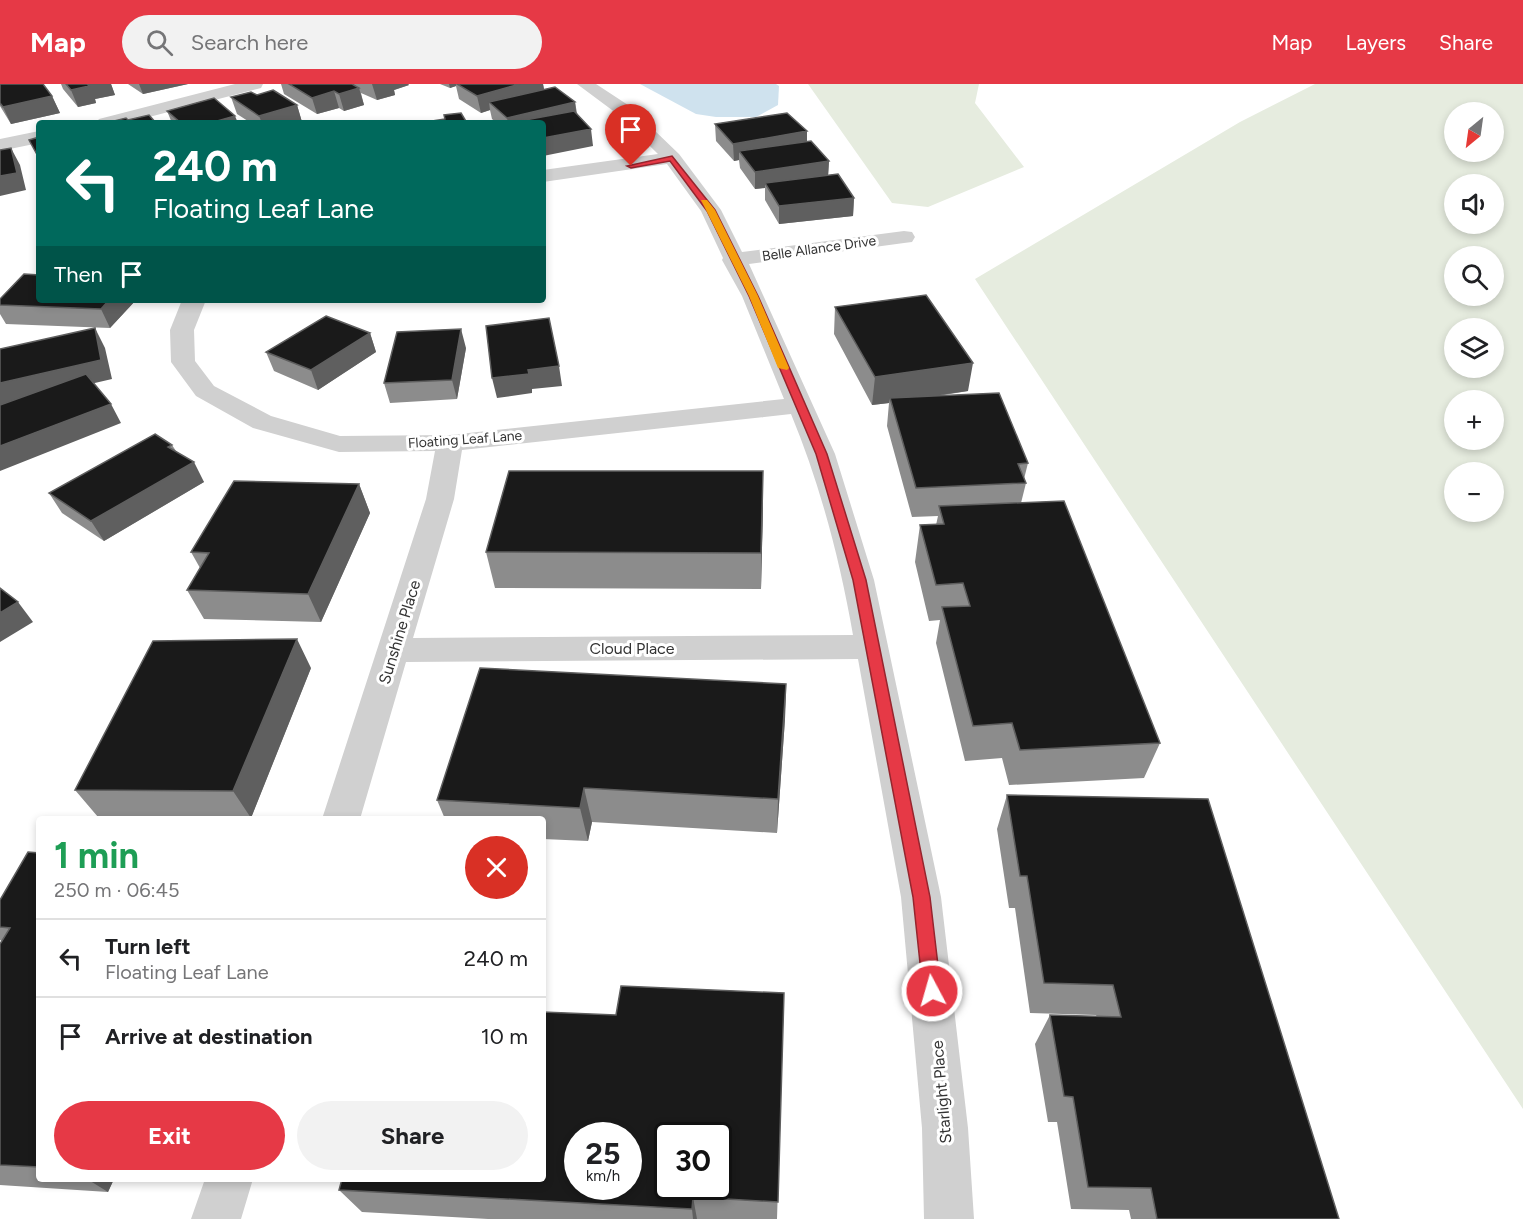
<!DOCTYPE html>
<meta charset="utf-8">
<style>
:root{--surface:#fff;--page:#f2f2f2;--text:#202124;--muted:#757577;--line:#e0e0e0;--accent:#e63946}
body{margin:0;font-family:Figtree,sans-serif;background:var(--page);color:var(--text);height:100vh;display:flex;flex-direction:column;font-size:22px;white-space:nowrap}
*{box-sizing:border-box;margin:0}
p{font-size:20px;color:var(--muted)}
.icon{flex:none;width:33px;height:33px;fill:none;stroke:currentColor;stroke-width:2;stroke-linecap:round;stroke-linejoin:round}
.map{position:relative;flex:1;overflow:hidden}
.side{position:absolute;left:36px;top:732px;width:510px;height:366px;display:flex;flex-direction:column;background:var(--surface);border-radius:6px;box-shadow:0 3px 9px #0003}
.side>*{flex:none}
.hud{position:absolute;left:36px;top:36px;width:510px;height:183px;border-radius:6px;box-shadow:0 3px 9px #0003;background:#00695c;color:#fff;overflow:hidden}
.needle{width:39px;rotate:209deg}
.buttons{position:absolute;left:1444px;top:18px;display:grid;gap:12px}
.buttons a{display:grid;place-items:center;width:60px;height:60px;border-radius:50%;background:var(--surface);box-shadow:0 3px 9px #0003;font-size:30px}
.speed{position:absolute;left:564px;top:1038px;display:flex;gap:12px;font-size:30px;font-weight:700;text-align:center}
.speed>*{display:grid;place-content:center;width:78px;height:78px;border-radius:50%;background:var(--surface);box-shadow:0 3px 9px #0003;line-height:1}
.speed small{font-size:15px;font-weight:400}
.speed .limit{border:3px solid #111;border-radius:9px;background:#fff;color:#111}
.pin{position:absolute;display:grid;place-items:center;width:51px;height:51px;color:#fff;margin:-62px -26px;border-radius:50% 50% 50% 0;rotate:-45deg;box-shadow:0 0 6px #0007}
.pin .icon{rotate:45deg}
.me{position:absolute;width:66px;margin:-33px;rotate:354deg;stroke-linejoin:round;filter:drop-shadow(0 0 4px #0008)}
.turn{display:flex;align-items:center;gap:21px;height:126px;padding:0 18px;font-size:27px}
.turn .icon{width:78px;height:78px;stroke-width:2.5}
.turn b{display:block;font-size:42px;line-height:51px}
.then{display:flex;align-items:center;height:57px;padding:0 18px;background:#0003;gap:12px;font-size:22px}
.round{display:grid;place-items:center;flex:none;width:63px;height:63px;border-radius:32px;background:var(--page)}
.overview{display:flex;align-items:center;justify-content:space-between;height:102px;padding:0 18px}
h1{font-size:36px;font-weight:700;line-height:45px;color:#1e9e55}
.primary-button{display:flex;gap:12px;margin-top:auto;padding:12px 18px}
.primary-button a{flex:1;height:69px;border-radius:36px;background:var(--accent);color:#fff;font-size:24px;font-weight:700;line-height:69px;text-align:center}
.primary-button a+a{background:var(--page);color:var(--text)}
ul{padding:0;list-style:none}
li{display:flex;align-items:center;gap:18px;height:78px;padding:0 18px;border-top:2px solid var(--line)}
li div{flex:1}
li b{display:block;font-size:22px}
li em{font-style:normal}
header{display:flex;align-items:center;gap:36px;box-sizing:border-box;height:84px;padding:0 30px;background:var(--accent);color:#fff}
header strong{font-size:28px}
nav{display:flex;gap:33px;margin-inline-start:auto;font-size:21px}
.search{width:420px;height:54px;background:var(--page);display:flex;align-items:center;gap:15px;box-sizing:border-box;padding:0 21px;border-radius:33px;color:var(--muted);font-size:22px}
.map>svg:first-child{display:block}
.green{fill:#e6ecdf;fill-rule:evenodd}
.water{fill:#cfe2ee}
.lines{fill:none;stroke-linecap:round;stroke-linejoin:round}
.minor{fill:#d0d0d0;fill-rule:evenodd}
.wall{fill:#8c8c8c}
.shaded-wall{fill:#5f5f5f}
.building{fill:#1a1a1a;stroke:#5f5f5f;stroke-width:1.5;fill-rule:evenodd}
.route{fill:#e63946;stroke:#96252e;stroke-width:1.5}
.slow{fill:#f59e0b}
.labels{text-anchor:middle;stroke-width:6;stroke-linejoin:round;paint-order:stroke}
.far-street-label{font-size:14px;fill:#333;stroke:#fff}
.street-label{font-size:16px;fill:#333;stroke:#fff}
</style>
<header>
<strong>Map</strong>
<div class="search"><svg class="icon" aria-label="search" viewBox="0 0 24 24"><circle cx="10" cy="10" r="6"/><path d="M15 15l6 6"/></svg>Search here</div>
<nav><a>Map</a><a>Layers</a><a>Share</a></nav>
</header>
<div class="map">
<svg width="1523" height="1135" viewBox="0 0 1523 1135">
<rect width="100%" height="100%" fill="#fff"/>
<!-- green -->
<path class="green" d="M808,0H979L975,19L1024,83L928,123L892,119Z
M1315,0H1523V1025L975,195L1240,38ZM1455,28H1494V68H1455ZM1455,100H1494V140H1455ZM1455,172H1494V212H1455ZM1455,244H1494V284H1455ZM1455,316H1494V356H1455ZM1455,388H1494V428H1455Z"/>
<!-- water -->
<path class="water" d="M640,0H776L779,2L778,21L756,33H716L696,30Z"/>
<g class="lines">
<!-- minor -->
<path class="minor" d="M235,0H263L261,4L126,39H96L99,35Z
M577,0H596L628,21L679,70L721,126L742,168L904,147L912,148L915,153L912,158L904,159L749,180L835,370L874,496L941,813L968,1044L974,1135H924L922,1044L901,813L858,575L406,578L360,735H322L426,415L435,367L339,368L253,344L196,312L171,278L170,246L182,216H206L194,246L195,277L214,302L271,332L340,352L450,351L784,315L742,212L722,176L723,174L701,127L667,80L543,98V86L658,70L616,29ZM791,330C820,400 840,476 853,551L413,554L454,415L462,366Z
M39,47V59L0,67V55Z
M205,1095H253L241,1135H191Z"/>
</g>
<!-- wall -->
<path class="wall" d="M0,0L52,12L60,29L11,40L0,22Z
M61,0H111L115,11L95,15L96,19L78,23L63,5Z
M128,0H188L143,10Z
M281,0H408L409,1L394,6L395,11L377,16L361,9L364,21L344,27L339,24L317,30L284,10Z
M440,0H543L544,6L575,18L577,29L593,62L543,39H497L492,35L490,26L481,29L459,15L456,2L450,4Z
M257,11L297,21L302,38L297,39H251L237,30L231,13Z
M167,27L238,39H172Z
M715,40L807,58L829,77L828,91L854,114L853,132L779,140L765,116V104L755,105L740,84L739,76L734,77L716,57Z
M0,215L136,216L110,244L6,240L0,230Z
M835,223L968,307L938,312L1028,379L1024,395L1026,399L1021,419L1160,659L1144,694L1009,701L1002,674L965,677L936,559L940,536L929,537L915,478L920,441H936L938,432L912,433L887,342L889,319L872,321L834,250Z
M370,249L376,268L318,306L274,287L266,268Z
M466,264L457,315L390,319L384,299Z
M172,361L176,367L204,398L104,457L62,429L49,409Z
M359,400L370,429L321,538L204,535L187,506L200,484L191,468Z
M763,423L761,505L495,504L486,468Z
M311,584L251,734L98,733L75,706Z
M786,600L785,635L777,749L592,738L588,757L543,755V735H445L437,716Z
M1007,711L1339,1135H1131L1129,1126L1071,1125L1057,1038H1048L1035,960L1050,931L1097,933L1096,931L1030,929L1015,824H1009L997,745Z
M39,769V1095H114L108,1108L0,1101V860L2,857L0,856V816Z
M784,909L777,1135H488L362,1128L339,1106L616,931Z"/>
<!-- shaded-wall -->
<path class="shaded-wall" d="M87,0H111L115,11L95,15L96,19L78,23L71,6Z
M139,0H188L143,10Z
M372,0H408L409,1L394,6L395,11L377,16Z
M449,0H456V2L450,4Z
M520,0H543L545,10L489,18L490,26L481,29L477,12Z
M359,4L364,21L344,27L339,10Z
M334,7L339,24L317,30L312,14Z
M52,12L60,29L11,40L3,23Z
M575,18L577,35L508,39L507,34Z
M297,21L302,38L297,39H262L259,32Z
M235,32L238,39H210Z
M591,45L593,62L543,72V54Z
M807,47V64L739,67V76L734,77L733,60Z
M11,64L20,81L26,106L0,112V92Z
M829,77L828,94L765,99V104L755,105V88Z
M854,114L853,132L779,140V122Z
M109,216H136L110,244L101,225Z
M95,244L105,264L112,295L0,321V299Z
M461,245L466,264L457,315L452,296Z
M370,249L376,268L318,306L311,286Z
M973,279L968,307L891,318L890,314L889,319L872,321L875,293Z
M559,282L562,302L532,305V309L497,314L492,294L528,286Z
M111,320L121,339L0,387V362Z
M194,378L204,398L104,457L91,437Z
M763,387V423L761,505V469Z
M359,400L370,429L321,538L308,510Z
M18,518L33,538L0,558V529Z
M297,555L311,584L251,734L233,707Z
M786,600L785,635L777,749L778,715Z
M584,704L592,738L588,757L580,724Z
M87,1095H114L108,1108Z
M693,1113L697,1135H693L692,1125Z"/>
<!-- building -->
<path class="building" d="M0,0H43L52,12L3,23L0,19Z
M66,0H87L89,2L71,6Z
M289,0H352L359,4L339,10L334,7L312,14Z
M457,0H520L477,12Z
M555,3L575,18L507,34L489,18Z
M273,6L297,21L259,32L231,13L251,8L257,11Z
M214,14L235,32L210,39H181L167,27Z
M574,27L591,45L543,54V39H509Z
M461,29L467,39H419L445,35L444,31Z
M787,29L807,47L733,60L715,40Z
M149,31L156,39H106L126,34L128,36Z
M39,53V74L29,56Z
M811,57L829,77L755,88L739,67Z
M11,64L17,89L0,92V66Z
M838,90L854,114L779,122L765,99Z
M24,190L39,191V216H109L101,225L0,221V215Z
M926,211L973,279L875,293L835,223Z
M326,232L370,249L311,286L266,268Z
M549,234L559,282L528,286L529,290L492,294L486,242Z
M95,244L101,276L0,299V265Z
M461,245L452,296L384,299L397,248Z
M86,290L111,320L0,362V321Z
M999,309L1028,379L1018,380L1026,399L916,404L890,314Z
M155,350L172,361L168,363L194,378L91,437L49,409Z
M509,387H763L761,469L486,468Z
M234,397L359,400L308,510L187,506L209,469L191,468Z
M1064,417L1160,659L1020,666L1012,639L973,642L942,523L970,522L963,499L936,501L920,441L944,440L939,422Z
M0,504L18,518L0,529Z
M297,555L233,707L75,706L153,557Z
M480,584L786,600L778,715L584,704L580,724L437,716Z
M1007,711L1208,715L1339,1135H1157L1151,1104L1088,1103L1073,1013L1064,1012L1050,931L1121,933L1113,901L1044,899L1027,792H1020Z
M28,768L39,769V1083L0,1081V860L10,844L0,843V816Z
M621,902L784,909L778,1118L693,1113L692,1125L339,1106L342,1095H543V928L616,931ZM578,1052H628V1102H578ZM668,1052H718V1102H668Z"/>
<!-- route -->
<path class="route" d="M672,72L715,126L758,212L827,370L866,496L930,813L941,907L938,913L932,915L926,913L923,907L913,813L853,496L816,370L749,212L707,127L670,77L631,84L627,82Z"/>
<!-- slow -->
<path class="slow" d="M701,116H707L715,126L758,212L789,284L787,286L778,284L749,212Z"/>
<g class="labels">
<!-- far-street labels -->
<g class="far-street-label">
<text transform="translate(819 164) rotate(-8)" y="5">Belle Allance Drive</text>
<text transform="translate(465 355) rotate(-4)" y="5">Floating Leaf Lane</text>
</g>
<!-- street labels -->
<g class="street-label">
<text transform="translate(399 548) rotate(-73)" y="6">Sunshine Place</text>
<text x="632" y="570">Cloud Place</text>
<text transform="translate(941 1008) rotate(-95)" y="6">Starlight Place</text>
</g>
</g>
</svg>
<div class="buttons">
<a><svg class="needle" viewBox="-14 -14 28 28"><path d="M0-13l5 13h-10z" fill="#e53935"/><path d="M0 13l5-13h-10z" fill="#757577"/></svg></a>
<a><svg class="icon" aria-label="sound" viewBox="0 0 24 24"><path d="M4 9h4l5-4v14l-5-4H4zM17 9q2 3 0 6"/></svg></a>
<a><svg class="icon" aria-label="search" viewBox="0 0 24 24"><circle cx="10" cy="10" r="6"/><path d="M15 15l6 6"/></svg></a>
<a><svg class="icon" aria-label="layers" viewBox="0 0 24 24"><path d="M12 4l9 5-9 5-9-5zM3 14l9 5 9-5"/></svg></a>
<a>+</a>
<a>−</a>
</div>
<div class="speed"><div>25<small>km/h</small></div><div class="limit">30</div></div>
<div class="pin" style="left:631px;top:82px;background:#d93025"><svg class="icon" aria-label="arrive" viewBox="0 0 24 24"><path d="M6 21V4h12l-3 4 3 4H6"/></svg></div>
<svg class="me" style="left:932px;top:907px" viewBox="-20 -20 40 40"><circle r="17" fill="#e63946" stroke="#fff" stroke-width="3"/><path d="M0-11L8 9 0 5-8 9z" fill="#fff"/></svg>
<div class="hud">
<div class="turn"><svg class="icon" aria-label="left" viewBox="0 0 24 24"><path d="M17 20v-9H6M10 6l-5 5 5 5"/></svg><div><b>240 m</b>Floating Leaf Lane</div></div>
<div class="then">Then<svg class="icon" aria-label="arrive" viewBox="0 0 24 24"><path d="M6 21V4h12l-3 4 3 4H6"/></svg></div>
</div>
<section class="side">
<div class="overview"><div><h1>1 min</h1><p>250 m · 06:45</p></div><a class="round" style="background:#d93025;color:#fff"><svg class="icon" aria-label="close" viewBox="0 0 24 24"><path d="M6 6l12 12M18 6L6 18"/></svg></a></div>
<ul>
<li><svg class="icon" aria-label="left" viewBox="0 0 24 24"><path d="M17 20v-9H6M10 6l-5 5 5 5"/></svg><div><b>Turn left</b><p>Floating Leaf Lane</p></div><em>240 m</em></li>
<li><svg class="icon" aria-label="arrive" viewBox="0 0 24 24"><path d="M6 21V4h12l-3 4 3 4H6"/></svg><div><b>Arrive at destination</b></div><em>10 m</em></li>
</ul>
<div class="primary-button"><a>Exit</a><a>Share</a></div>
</section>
</div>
